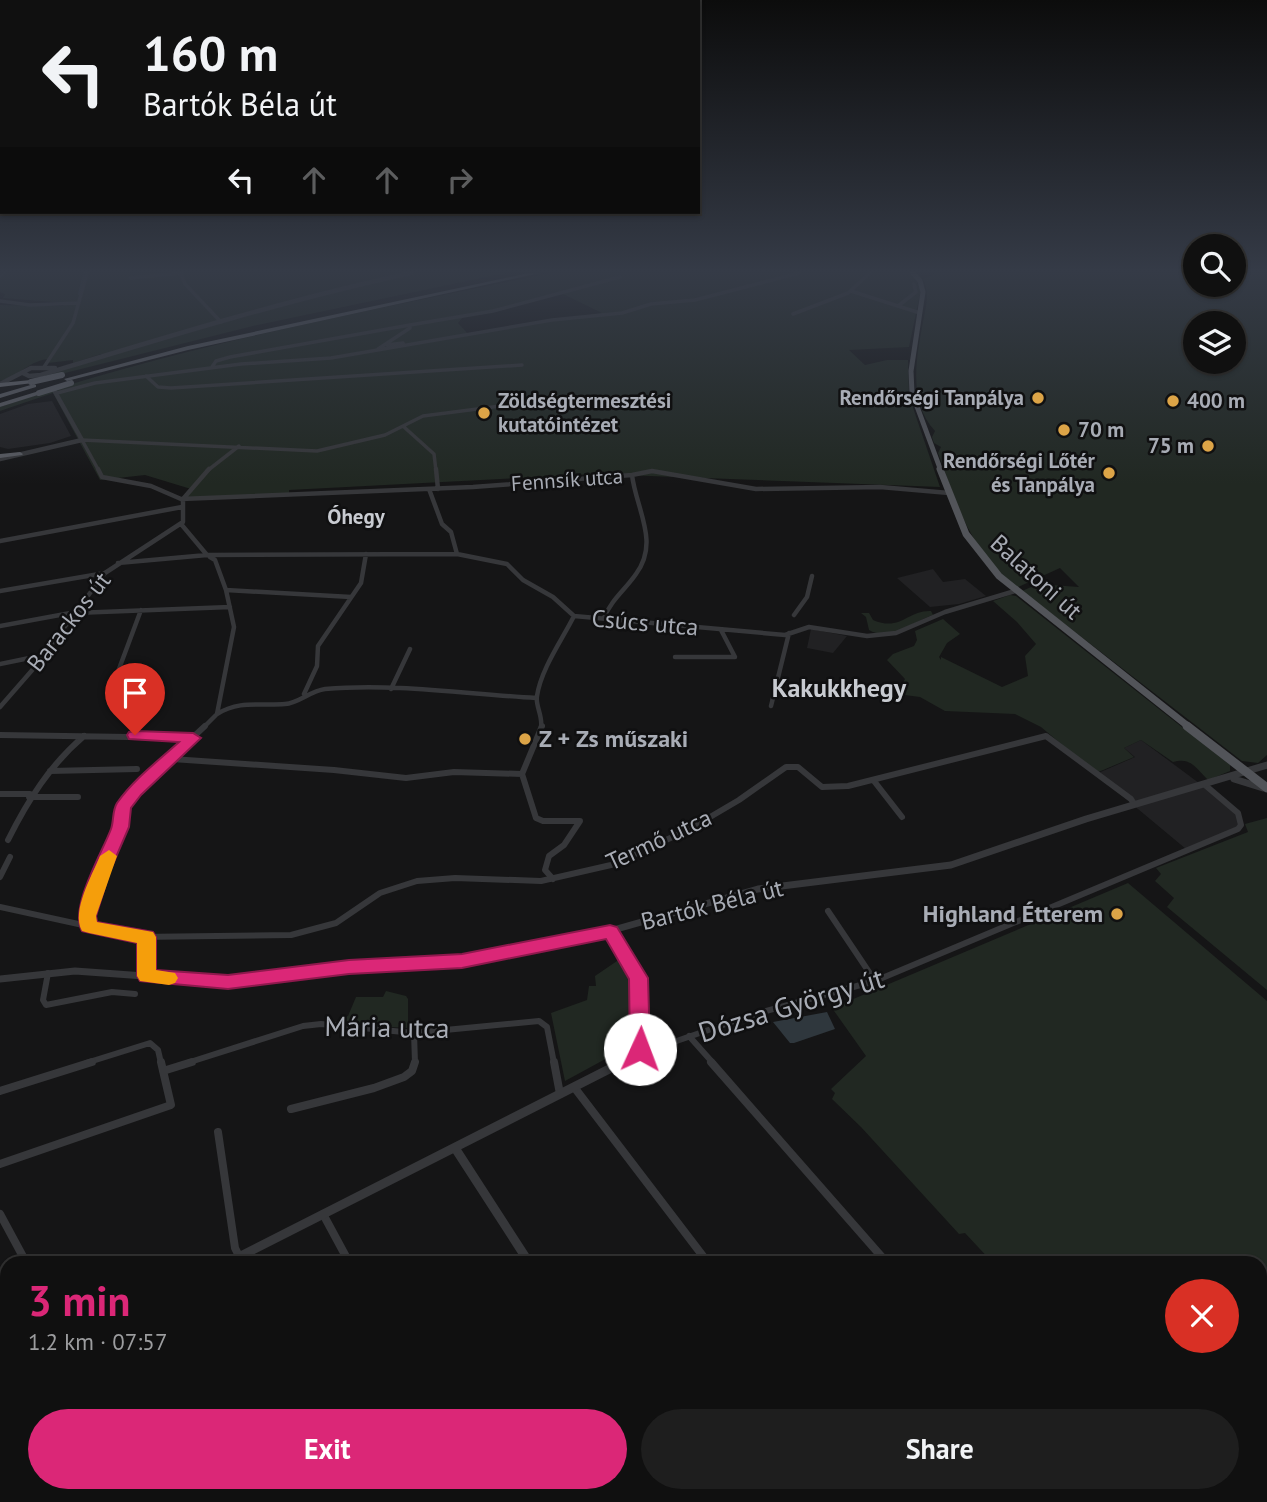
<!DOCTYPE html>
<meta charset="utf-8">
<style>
:root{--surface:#101010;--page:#1e1e1e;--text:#f1f3f6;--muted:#9c9d9f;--line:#303030;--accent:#db2777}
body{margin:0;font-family:"PT Sans",sans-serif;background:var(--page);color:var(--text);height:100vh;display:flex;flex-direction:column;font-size:26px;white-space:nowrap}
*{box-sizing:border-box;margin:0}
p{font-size:23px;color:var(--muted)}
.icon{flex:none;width:38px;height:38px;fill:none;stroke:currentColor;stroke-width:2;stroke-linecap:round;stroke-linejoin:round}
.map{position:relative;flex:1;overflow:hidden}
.drawer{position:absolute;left:0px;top:1256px;width:1267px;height:247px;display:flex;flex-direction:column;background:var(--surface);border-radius:21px 21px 0 0;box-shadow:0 2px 5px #0004,0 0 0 2px var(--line)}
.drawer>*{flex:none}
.guide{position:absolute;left:0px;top:0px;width:700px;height:214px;box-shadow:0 2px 5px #0004,0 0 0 2px var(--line);background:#101010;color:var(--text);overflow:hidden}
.controls{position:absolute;left:1183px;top:234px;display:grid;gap:14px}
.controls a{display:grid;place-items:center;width:63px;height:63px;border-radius:50%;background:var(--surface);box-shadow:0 2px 5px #0004,0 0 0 2px var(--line);font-size:35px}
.pin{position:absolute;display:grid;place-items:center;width:60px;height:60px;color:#fff;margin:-72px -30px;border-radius:50% 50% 50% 0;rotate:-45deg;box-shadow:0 0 7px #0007}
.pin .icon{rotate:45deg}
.me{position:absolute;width:77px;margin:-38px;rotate:2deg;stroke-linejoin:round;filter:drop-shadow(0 0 5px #0008)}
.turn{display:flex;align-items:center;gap:24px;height:147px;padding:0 28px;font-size:32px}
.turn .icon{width:91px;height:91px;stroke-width:2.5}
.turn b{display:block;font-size:49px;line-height:60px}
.lanes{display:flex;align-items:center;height:66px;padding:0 28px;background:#0003;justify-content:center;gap:35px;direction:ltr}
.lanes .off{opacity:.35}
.round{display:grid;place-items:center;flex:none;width:74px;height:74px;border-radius:37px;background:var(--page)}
.headline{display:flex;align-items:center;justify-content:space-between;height:119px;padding:0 28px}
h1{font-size:42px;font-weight:700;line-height:52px;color:var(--accent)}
.action{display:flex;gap:14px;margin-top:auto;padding:14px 28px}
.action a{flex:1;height:80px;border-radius:42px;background:var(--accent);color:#fff;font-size:28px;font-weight:700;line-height:80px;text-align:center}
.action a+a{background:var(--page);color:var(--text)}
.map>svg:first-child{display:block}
.built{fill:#212123}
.green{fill:#212822;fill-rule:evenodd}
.water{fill:#2f373d}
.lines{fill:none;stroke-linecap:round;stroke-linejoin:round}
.stream{stroke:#2f373d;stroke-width:2}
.minor-far3{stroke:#36373a;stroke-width:3.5}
.minor-far2{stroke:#36373a;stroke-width:4.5}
.minor-far1{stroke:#36373a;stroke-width:6}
.minor{stroke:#36373a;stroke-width:8}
.tertiary-far2{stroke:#36373a;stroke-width:4.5}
.tertiary-far1{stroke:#36373a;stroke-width:7}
.tertiary{stroke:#36373a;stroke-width:9}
.primary-far2{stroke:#525459;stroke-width:5}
.primary-far1{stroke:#525459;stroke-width:7}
.primary{stroke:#525459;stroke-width:9}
.trunk{fill:#5a5c62;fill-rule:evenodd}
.motorway{fill:#63656b;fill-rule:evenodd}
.trunk-bridge{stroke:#5a5c62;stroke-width:6}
.route{fill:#db2777;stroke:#8e194d;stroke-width:2}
.slow{fill:#f59e0b}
.poi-dot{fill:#dca447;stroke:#101011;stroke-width:2.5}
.labels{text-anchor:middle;stroke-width:5;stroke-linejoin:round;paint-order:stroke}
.far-poi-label{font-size:21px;font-weight:bold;fill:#a8acb5;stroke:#101011;text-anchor:end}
.far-street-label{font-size:21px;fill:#a8acb5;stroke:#101011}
.far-neighbourhood-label{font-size:21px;font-weight:bold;fill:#c8cbd1;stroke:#101011}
.street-label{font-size:24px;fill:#a8acb5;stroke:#101011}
.poi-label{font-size:24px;font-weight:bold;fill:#a8acb5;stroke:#101011;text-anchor:start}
.neighbourhood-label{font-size:26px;font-weight:bold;fill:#c8cbd1;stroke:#101011}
.near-street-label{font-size:28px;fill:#a8acb5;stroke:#101011}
</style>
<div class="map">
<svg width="1267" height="1502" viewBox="0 0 1267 1502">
<rect width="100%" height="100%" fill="#151516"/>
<!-- built -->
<path class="built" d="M52,401L71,436L50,443L8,449L0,447V414L28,404Z
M933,569L943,582L965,579L986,596L959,604L930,607L897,578Z
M811,629L847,636L833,653L807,648Z
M1141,740L1234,809L1241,825L1186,849L1096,774L1135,757L1124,748Z"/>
<!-- green -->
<path class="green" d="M0,273H505L253,326L49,377L47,375L103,356L101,354L73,363V360L48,363L50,359C31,359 18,377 0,381V305L63,306L65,303L3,298L5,294L0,292Z
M551,273H911L921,289L909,347L849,350L865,365L887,360H908L909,396L940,487L596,474L289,490V495L187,498L191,489L145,475L100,480L53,393L0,411V407C179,346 366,311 551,273ZM563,294L602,313L469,335L458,323L463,317Z
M937,273H1195V285H1234V273H1267V755L1258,763L1242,761L1022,591L1038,584L1079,587L1060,568L1016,588C967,543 960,512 938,453L941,447L934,443L932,437L935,431C908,402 916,359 923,322C926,306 930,294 923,279ZM1195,324H1234V362H1195Z
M1010,595L1016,596L1230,765V771L1208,780C1196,768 1191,757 1173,762L1141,740L1124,748L1134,757L1096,773L1041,727L1015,714L945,711L920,697L897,694L905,679L887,660L893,654L914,646L917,640L915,631L943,619L960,634L947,643L939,657L941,660V657L1002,687L1028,676L1025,656L1036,644L1017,622L993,601Z
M931,611L933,615C914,621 889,642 869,630L866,617L861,613H869L873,620C901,632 907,610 931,611Z
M1267,818V990L1167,907L1174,898L1155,881L1161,874L1156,868L1248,832L1245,824Z
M1128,883L1267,1001V1502H1214L1209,1496H1260V1264L993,1263L965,1233L959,1234L861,1127L832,1099L835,1093L831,1089L866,1056L832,1008Z
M617,961H621L632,984L633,1044L565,1081L551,1013L587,1000L589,986H596L595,976Z
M386,991L406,996L408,999V1028L339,1024L338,1020L348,1016L356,997H383Z"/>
<!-- water -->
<path class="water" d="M827,1012L835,1029L794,1043H790L773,1022Z"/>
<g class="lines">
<!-- stream -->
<path class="stream" d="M0,277L5,273
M79,294L84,273"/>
<!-- minor-far3 -->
<path class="minor-far3" d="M181,274L185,284L221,322
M130,278L182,273
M851,291L898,306L916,292L914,284
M0,301L30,305L79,303
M898,306L920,313
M793,314L848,293L870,273
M387,345L403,343
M378,349L410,328V325L493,311L620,277
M44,367L73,323L87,273
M212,367L216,361L230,357L410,325
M146,376L158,387L171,388L522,365
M57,393L95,383L241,364L331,358L552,320L622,313L651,304L695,300L799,273
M404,427L434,454L436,471
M82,440L99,471
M82,440L317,451L385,435L423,416L532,402
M207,471L239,446"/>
<!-- minor-far2 -->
<path class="minor-far2" d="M98,469L102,477L151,486L181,499L473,487L632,475L652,471L756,489L880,487L949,493
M436,469L438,489
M429,489L442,524L451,532L457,554
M183,499L209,469
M181,524L207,555
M0,541L182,507
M118,563L207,555L457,554L507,564L523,580L553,597L574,616L785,635L809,627L867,636L896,633L945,612L1015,591
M226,590L351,597
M0,591L105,573
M141,610L110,693L151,690
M75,613L230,607
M794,615L807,597L812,576
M604,618C611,600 625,590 636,574C660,542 636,509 632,475
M0,626L76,612
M675,657H735L721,630
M0,664L44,655
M391,689L410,649
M304,694L317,666L318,646L361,583L366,554
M771,706L789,633
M0,707L34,668L105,573L183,522V499
M217,714C240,700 259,706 285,704C299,703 310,691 325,689C394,683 467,694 536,698
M204,727L217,714L234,627L226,590L215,560L210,557
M541,727C543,716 535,705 537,696C541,669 562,640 574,616"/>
<!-- minor-far1 -->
<path class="minor-far1" d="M0,735L193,738
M172,759L334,770L406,778L454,772L522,774L542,726
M50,771L137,769
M522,774L536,818L543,821H580L564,845L549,856L545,870L553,879
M874,781L902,817
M0,794H30
M29,797H78
M8,840C28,800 50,765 84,736
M0,877L10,857
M0,907L138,937L291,935L336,923L380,893L417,881L455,878L541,881L611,865L688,830L739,800L786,767H798L822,787L848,786L1046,736L1131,799L1134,804
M828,911L875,981
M89,927L87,916L101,871L120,826L123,808L135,791L205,726
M146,937L147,976
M48,973L43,1000L46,1005L112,992L135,994
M414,1033L415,1063
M689,1036L713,1063
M636,1055L752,1015L875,981L1238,829L1241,825L1238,813L1205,785
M86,1063L150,1043L158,1050L161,1063
M187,1063L303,1026L321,1024L414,1033L539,1021L547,1027L554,1063"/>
<!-- minor -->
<path class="minor" d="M554,1062L560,1094
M711,1062L888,1264
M163,1071L192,1062
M574,1087L709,1264
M0,1091L92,1062
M291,1109L374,1088L404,1077L412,1071L415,1062
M218,1132L235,1248L239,1256
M0,1164L171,1105L161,1062
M0,1214L27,1264
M323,1214L350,1264
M74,1496L75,1502
M272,1496L275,1502
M477,1496L480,1502
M887,1496L892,1502
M1091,1496L1096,1502
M713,1502L721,1496"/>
<!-- tertiary-far2 -->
<path class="tertiary-far2" d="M23,373L29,376L41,375C163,338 286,300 411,273
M0,384L31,368H55
M0,459L82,440L54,390"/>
<!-- tertiary-far1 -->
<path class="tertiary-far1" d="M1234,779L1263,788
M610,932C634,967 648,1004 640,1047L636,1055L620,1063
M0,979L75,971L228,982L349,967L443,963L481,958L592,936L758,889L951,865L1086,819L1267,765"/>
<!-- tertiary -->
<path class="tertiary" d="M455,1148L530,1264
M225,1264L623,1062
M0,1355L7,1352
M683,1496L686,1502"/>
<!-- primary-far2 -->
<path class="primary-far2" d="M913,273L920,281L923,292L911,371L912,393L941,471"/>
<!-- primary-far1 -->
<path class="primary-far1" d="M940,469L966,534L999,576L1189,727"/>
<!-- primary -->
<path class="primary" d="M1187,726L1267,788"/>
<!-- trunk -->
<path class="trunk" d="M529,273H540L188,350L67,381L64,379L188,346Z
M34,384L36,385V387L0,398V394Z
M39,391L41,392V394L0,407V403Z
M20,452L23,454L22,455L0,458V454Z"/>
<!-- motorway -->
<path class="motorway" d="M31,380L34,382L33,383L0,387V383Z"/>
<!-- trunk-bridge -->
<path class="trunk-bridge" d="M31,382L62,375
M39,393L71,383"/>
</g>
<!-- sky -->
<linearGradient id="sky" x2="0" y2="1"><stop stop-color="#0c0c0c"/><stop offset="0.56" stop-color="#353b47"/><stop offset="1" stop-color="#353b47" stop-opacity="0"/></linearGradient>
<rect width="1267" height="484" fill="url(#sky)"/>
<!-- route -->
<path class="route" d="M135,731L193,733L201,738L141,795L131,808L129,827L110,871L96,916L97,922L153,932L156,937V970L228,975L349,960L462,954L610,925L617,927L648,978L650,1049L647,1055L640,1057L632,1055L630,1049L629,979L606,939L462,968L349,974L228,989L140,981L137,976V943L82,931C69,908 102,853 111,829C114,821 112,811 117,803C134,779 158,761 179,742L129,739L127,735L129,732Z"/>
<!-- slow -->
<path class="slow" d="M109,850L117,856L96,916L97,922L153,932L156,937V970L175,973L178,978L175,983L169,985L140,981L137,976V943L89,933L82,931C71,911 92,876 100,856Z"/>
<!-- markers -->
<g class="poi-dot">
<circle cx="1038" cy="398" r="7"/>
<circle cx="1173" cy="401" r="7"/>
<circle cx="484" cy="413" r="7"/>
<circle cx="1064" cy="430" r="7"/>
<circle cx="1208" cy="446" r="7"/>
<circle cx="1109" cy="473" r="7"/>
<circle cx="525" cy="739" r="7"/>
<circle cx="1117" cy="914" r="7"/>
</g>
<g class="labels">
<!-- far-poi labels -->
<g class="far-poi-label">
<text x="1024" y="405">Rendőrségi Tanpálya</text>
<text x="498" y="408" text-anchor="start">Zöldségtermesztési<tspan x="498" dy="24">kutatóintézet</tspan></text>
<text x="1187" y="408" text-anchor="start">400 m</text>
<text x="1078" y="437" text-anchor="start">70 m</text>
<text x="1194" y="453">75 m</text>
<text x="1095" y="468">Rendőrségi Lőtér<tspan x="1095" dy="24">és Tanpálya</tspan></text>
</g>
<!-- far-street labels -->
<g class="far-street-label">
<text transform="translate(567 480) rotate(-4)" y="7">Fennsík utca</text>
</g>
<!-- far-neighbourhood labels -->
<g class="far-neighbourhood-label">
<text x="356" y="524">Óhegy</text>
</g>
<!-- street labels -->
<g class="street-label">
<text transform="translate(1036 577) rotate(42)" y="8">Balatoni út</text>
<text transform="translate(69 622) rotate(-52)" y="8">Barackos út</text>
<text transform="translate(645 623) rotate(5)" y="8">Csúcs utca</text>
<text transform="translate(659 840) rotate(-25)" y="8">Termő utca</text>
<text transform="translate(712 905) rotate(-14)" y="8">Bartók Béla út</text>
</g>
<!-- poi labels -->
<g class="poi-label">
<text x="539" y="747">Z + Zs műszaki</text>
<text x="1103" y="922" text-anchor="end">Highland Étterem</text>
</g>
<!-- neighbourhood labels -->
<g class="neighbourhood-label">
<text x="839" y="697">Kakukkhegy</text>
</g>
<!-- near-street labels -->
<g class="near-street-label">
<text transform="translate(791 1005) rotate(-17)" y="10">Dózsa György út</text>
<text transform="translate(387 1027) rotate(1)" y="10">Mária utca</text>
</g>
</g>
</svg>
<div class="controls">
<a><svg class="icon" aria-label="search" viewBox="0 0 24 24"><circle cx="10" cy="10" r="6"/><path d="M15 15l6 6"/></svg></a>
<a><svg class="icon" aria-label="layers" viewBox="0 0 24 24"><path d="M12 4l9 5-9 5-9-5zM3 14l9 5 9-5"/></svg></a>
</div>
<div class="pin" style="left:135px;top:735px;background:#d93025"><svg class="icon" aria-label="arrive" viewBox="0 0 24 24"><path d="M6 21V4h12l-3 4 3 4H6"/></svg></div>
<svg class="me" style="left:640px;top:1049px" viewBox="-20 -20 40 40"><circle r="19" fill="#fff"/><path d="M0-13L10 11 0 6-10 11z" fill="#db2777"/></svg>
<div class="guide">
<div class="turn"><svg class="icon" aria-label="left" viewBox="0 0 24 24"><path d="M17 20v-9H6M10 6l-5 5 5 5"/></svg><div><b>160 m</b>Bartók Béla út</div></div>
<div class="lanes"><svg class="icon" aria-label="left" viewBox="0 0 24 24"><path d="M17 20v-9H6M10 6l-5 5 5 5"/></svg><svg class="icon off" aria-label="ahead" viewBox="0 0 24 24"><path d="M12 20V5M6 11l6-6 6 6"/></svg><svg class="icon off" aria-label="ahead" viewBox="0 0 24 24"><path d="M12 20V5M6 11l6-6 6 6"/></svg><svg class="icon off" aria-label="right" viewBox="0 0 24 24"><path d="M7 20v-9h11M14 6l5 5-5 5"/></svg></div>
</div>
<section class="drawer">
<div class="headline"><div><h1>3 min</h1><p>1.2 km · 07:57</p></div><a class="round" style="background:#d93025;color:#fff"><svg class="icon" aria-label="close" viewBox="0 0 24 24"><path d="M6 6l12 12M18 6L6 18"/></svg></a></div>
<div class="action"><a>Exit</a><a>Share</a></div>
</section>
</div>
